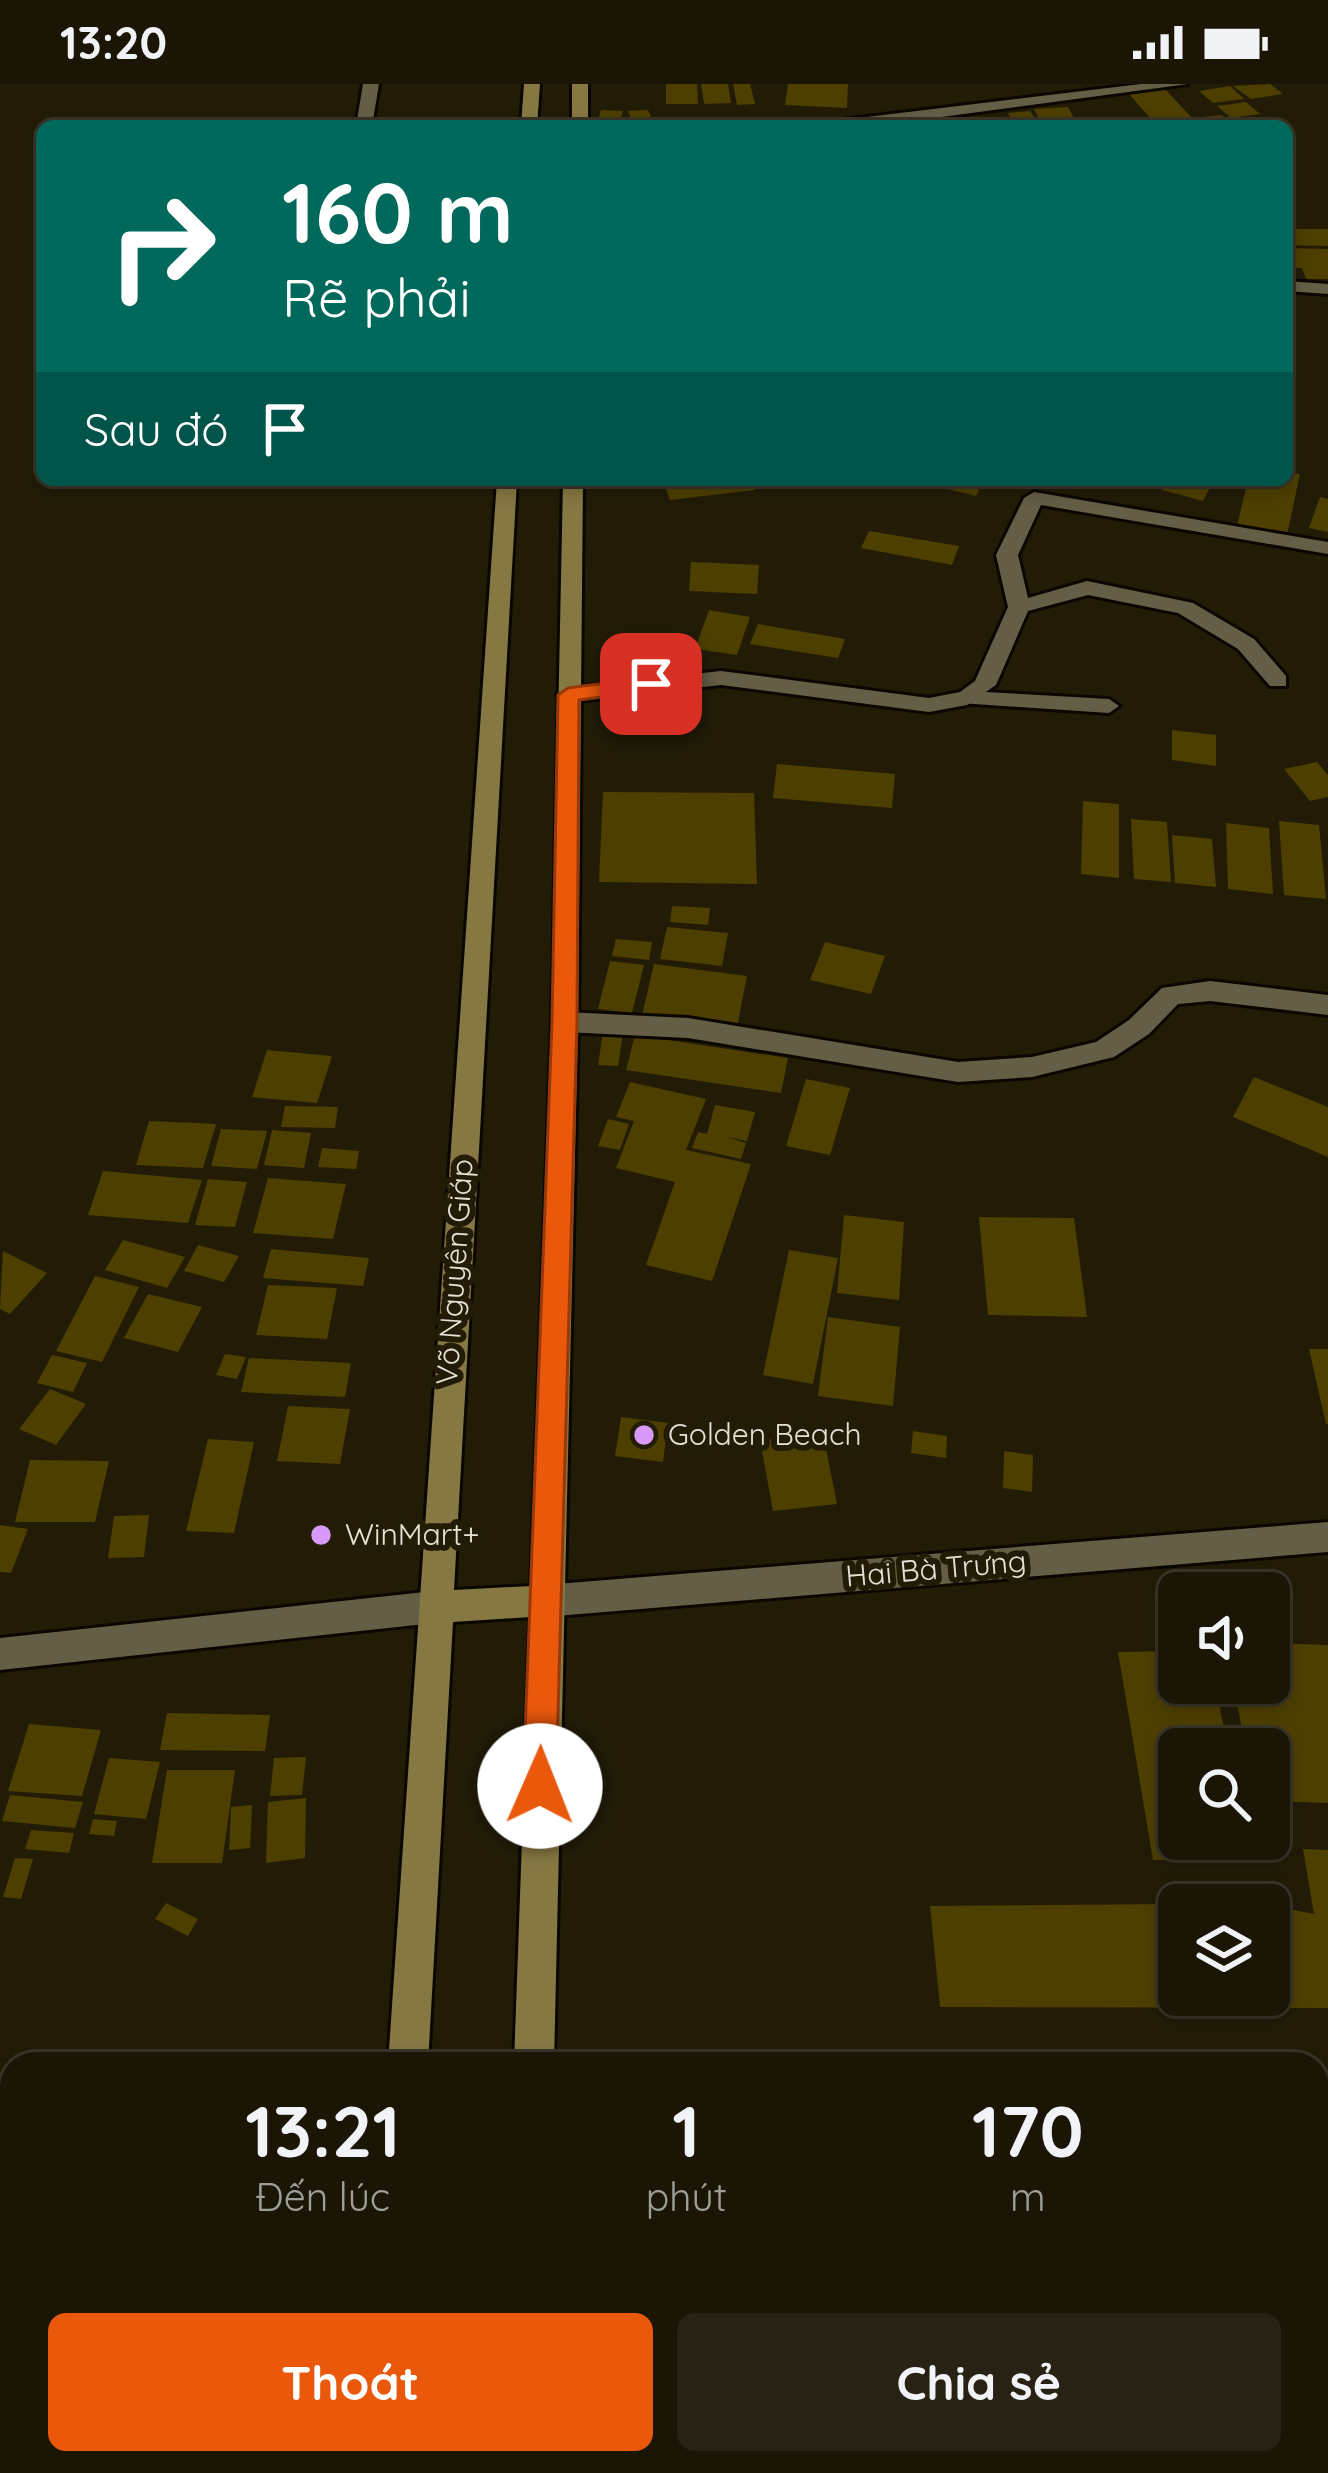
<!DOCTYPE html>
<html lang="vi">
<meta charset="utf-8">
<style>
:root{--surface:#1a1505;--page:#272213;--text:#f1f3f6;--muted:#9f9f9a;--line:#383427;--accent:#ea580c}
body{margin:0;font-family:Quicksand,sans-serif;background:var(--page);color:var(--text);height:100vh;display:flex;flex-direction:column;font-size:45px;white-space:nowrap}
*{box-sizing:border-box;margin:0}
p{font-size:39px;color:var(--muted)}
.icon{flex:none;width:66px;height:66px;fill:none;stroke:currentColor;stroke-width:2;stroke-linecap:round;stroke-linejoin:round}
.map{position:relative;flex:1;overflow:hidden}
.sheet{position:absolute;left:0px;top:1968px;width:1329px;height:423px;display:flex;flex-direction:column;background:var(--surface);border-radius:36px 36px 0 0;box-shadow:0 6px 18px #0003,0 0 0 3px var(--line)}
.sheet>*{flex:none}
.top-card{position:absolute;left:36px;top:36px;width:1257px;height:366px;border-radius:18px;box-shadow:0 6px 18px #0003,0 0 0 3px var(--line);background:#00695c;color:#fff;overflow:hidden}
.controls{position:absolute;left:1158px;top:1488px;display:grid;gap:24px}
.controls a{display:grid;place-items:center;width:132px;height:132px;border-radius:18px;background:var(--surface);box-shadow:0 6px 18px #0003,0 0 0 3px var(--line);font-size:60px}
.pin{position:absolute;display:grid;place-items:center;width:102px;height:102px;color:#fff;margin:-51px;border-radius:24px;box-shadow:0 6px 18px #0006}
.me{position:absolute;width:132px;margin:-66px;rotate:1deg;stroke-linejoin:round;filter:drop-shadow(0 0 9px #0008)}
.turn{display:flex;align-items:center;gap:42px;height:252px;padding:0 48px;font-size:54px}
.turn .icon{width:156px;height:156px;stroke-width:2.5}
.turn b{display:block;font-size:84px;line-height:102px}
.then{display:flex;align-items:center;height:114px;padding:0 48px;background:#0003;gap:24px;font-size:45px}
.eta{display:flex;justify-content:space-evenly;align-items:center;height:204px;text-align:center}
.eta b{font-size:72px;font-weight:700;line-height:84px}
.cta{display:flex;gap:24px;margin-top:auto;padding:24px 48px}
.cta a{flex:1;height:138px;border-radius:18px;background:var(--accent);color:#fff;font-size:48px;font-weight:700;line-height:138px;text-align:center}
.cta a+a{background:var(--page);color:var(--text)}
.status{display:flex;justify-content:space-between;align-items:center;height:84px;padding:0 60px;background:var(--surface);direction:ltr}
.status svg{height:33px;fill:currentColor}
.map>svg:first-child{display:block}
.building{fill:#4d3f00}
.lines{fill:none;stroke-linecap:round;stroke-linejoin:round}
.service-casing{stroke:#0b0700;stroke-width:6}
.minor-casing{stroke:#0b0700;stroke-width:6}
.tertiary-casing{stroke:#0b0700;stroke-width:6}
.secondary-casing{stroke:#0b0700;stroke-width:6}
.service{fill:#645e46;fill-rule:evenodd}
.minor{fill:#645e46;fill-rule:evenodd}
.tertiary{fill:#645e46;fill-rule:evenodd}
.secondary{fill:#867843;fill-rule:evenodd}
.route{fill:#ea580c;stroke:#983908;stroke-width:3}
.poi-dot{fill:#d89af8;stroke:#221c07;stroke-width:4.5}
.labels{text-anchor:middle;stroke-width:12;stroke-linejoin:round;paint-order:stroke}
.street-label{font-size:30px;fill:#e5e1d4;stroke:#221c07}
.poi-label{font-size:30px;fill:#e5e1d4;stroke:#221c07;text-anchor:start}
</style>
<div class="status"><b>13:20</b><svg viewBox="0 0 49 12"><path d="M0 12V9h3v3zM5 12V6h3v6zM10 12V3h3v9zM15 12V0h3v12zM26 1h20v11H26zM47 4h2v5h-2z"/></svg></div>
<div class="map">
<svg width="1328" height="2389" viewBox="0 0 1328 2389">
<rect width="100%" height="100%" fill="#221c07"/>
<!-- building -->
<path class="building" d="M666,0H697L698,20H666Z
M701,0H728L731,19L704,20Z
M733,0H750L755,20L737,21Z
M788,0H848L847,24L785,21Z
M1270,0L1283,10L1251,15L1233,2Z
M1230,2L1244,15L1213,19L1199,7Z
M1165,5L1192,34L1222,31L1232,42L1154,38L1128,9Z
M1246,18L1260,30L1231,34L1217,22Z
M1068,23L1078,42H1043L1034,25Z
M601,26L623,27L618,42H596Z
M648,26L655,42H634L628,27Z
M1030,27L1040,42H1016L1008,29Z
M1287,145H1328V162L1287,161Z
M1287,164L1328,165V195H1306L1302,184L1287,183Z
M1287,388L1300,390L1287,451L1237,442L1248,396H1287Z
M672,396H751L755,406L670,416L663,397Z
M911,396H983L976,412Z
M1167,396H1214L1203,417L1162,406Z
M1320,413L1328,415V448L1309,444Z
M869,447L959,462L952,481L861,464Z
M691,478L759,481L757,510L689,507Z
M709,526L750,533L737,571L695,565Z
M758,540L845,555L838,574L750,560Z
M1172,646L1216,651V682L1172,676Z
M1317,678L1328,691V713L1310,717L1284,685Z
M777,680L895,690L892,724L773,714Z
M603,708L754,709L757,800L599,798Z
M1083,717L1119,720V794L1081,790Z
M1131,735L1167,738L1171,798L1134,795Z
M1279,737L1319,741L1326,815L1284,811Z
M1226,739L1269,744L1273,810L1228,805Z
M1172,751L1212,755L1216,803L1175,799Z
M672,822L710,824L708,841L670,838Z
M667,843L728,849L722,882L660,875Z
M616,855L652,858L649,876L612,872Z
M825,858L885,872L871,910L810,896Z
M610,877L644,881L632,929L598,925Z
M654,880L747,892L737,943L642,931Z
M603,948L623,949L618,982L598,981Z
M635,951L788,974L781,1009L626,986Z
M267,966L332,972L317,1019L252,1013Z
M1254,993L1328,1023V1073L1233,1033Z
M806,995L850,1004L830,1071L786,1062Z
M630,998L706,1015L686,1066L751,1080L712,1197L646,1181L675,1098L616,1084L634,1037L616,1033Z
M715,1021L755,1028L747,1057L727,1053L746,1059L741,1075L692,1064L698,1048L707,1050Z
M285,1022L338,1023L335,1044L281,1043Z
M608,1035L629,1040L620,1066L598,1062Z
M149,1037L216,1040L203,1084L136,1081Z
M221,1045L267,1047L257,1085L211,1082Z
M272,1046L311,1049L304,1084L264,1081Z
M322,1064L359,1067L356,1085L318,1083Z
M103,1087L202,1096L188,1139L88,1131Z
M268,1094L346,1100L333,1155L253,1149Z
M208,1095L247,1098L235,1143L195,1141Z
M844,1131L904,1138L899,1216L837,1209Z
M979,1133L1074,1134L1087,1233L988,1231Z
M123,1156L185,1173L167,1204L105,1186Z
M198,1161L239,1172L224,1198L184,1187Z
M271,1165L369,1174L363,1202L263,1194Z
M789,1166L838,1174L813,1300L763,1291Z
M3,1167L47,1189L10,1230L0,1225Z
M95,1192L139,1203L102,1278L56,1267Z
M268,1201L337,1204L327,1255L256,1251Z
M148,1210L202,1223L178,1268L124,1254Z
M828,1233L900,1243L893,1322L818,1312Z
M1309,1265H1328V1340H1326Z
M225,1270L246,1273L237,1295L216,1291Z
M52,1271L87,1279L73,1308L37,1299Z
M249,1274L351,1279L345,1313L241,1308Z
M50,1305L86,1320L56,1361L19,1345Z
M288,1322L350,1325L340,1380L277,1377Z
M621,1333L668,1339L663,1378L615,1372Z
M913,1347L947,1352L946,1374L911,1369Z
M823,1349L837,1420L773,1427L760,1356Z
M208,1355L254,1358L234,1449L186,1447Z
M1004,1367L1033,1371L1032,1408L1003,1404Z
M30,1376L109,1377L95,1438H15Z
M149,1431L144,1473L108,1474L114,1432Z
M0,1441L28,1445L11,1489L0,1488Z
M1269,1559L1328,1561V1719L1269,1717V1665H1245L1234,1599H1269Z
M1179,1567V1599H1215L1228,1665H1179V1755H1246L1250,1775L1153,1776L1118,1568Z
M167,1629L270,1631L265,1667L160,1666Z
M29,1640L101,1646L82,1712L8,1707Z
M306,1673L302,1711L270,1712L274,1674Z
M109,1674L160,1678L146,1735L94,1730Z
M167,1686H235L222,1779H152Z
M10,1711L83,1718L75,1744L2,1737Z
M306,1714L305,1774L266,1779L268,1718Z
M252,1721L250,1764L229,1766L231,1723Z
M93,1735L117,1737L114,1752L89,1750Z
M31,1746L74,1749L69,1769L25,1765Z
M1303,1765L1328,1766V1924L940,1923L930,1822L1179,1820V1911H1269V1821L1314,1830Z
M15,1774L33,1775L21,1815L3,1813Z
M166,1819L198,1835L188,1852L155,1835Z
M946,2379H1189L1194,2389H946Z"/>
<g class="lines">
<defs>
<path id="service" d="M967,607L1109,615L1119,622L1109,629L960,619V609Z"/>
<path id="minor" d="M363,0H379L372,42H356Z
M1141,0H1188L874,42H826L834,37Z
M1287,197L1328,200V210L1287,207Z
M1034,408L1328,458V470L1041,421L1018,471L1028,514L1087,497L1193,519L1254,555L1286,592V602H1270L1238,565L1178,529L1088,511L1028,527L996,601L967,621L929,628L721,601L569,618L557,611L569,604L721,587L929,614L960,608L975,597L1008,523L996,471L1024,414Z
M1210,897L1328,911V931L1210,917L1178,920L1149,950L1114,973L1032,993L958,998L688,954L565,948L552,938L565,928L688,934L958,978L1032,973L1096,958L1129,936L1162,904Z"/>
<path id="tertiary" d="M1328,1438V1468L544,1533L532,1528L527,1517L532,1506L544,1501Z
M434,1507L446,1512L451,1523L446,1534L434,1539L0,1586V1554Z"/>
<path id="secondary" d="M524,0H540L537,42H521Z
M572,0H588V42H572Z
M497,396H517L454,1506L531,1502L552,938L563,396H583L578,938L554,1980H514L530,1533L453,1538L428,1980H388Z
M364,2379H408L407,2389H363Z
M503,2379H547V2389H503Z"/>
</defs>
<!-- service casing -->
<use href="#service" class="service-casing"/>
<!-- minor casing -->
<use href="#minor" class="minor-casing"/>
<!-- tertiary casing -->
<use href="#tertiary" class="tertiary-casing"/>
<!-- secondary casing -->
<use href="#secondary" class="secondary-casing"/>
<!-- service -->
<use href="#service" class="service"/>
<!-- minor -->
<use href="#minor" class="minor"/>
<!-- tertiary -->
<use href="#tertiary" class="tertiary"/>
<!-- secondary -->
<use href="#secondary" class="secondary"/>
</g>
<!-- route -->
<path class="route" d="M651,593L662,600L659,605L579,616L577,938L556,1702L551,1714L540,1719L528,1714L523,1702L552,938L558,611L568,604Z"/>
<!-- markers -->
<g class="poi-dot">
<circle cx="644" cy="1351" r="12"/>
<circle cx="321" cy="1451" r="12"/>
</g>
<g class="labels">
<!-- street labels -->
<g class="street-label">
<text transform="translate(455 1188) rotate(-86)" y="10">Võ Nguyên Giáp</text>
<text transform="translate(936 1485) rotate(-5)" y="10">Hai Bà Trưng</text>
</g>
<!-- poi labels -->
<g class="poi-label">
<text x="668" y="1361">Golden Beach</text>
<text x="345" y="1461">WinMart+</text>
</g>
</g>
</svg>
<div class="controls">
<a><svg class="icon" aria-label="sound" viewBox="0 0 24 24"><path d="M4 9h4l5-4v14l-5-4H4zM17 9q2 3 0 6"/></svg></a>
<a><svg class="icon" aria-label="search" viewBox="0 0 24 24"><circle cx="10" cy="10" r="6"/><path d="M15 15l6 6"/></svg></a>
<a><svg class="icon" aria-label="layers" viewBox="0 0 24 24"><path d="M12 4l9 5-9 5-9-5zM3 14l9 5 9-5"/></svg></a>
</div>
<div class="pin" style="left:651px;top:600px;background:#d93025"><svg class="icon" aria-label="arrive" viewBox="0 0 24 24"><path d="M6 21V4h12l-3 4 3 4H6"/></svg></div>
<svg class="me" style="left:540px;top:1702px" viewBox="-20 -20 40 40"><circle r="19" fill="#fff"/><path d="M0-13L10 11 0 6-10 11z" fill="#ea580c"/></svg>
<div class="top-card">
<div class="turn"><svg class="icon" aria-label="right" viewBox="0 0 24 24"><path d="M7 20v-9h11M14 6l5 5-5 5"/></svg><div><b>160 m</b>Rẽ phải</div></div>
<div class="then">Sau đó<svg class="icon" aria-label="arrive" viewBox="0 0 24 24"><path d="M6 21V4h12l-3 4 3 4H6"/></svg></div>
</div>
<section class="sheet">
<div class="eta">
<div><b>13:21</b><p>Đến lúc</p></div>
<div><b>1</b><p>phút</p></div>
<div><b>170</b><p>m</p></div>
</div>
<div class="cta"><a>Thoát</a><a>Chia sẻ</a></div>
</section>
</div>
